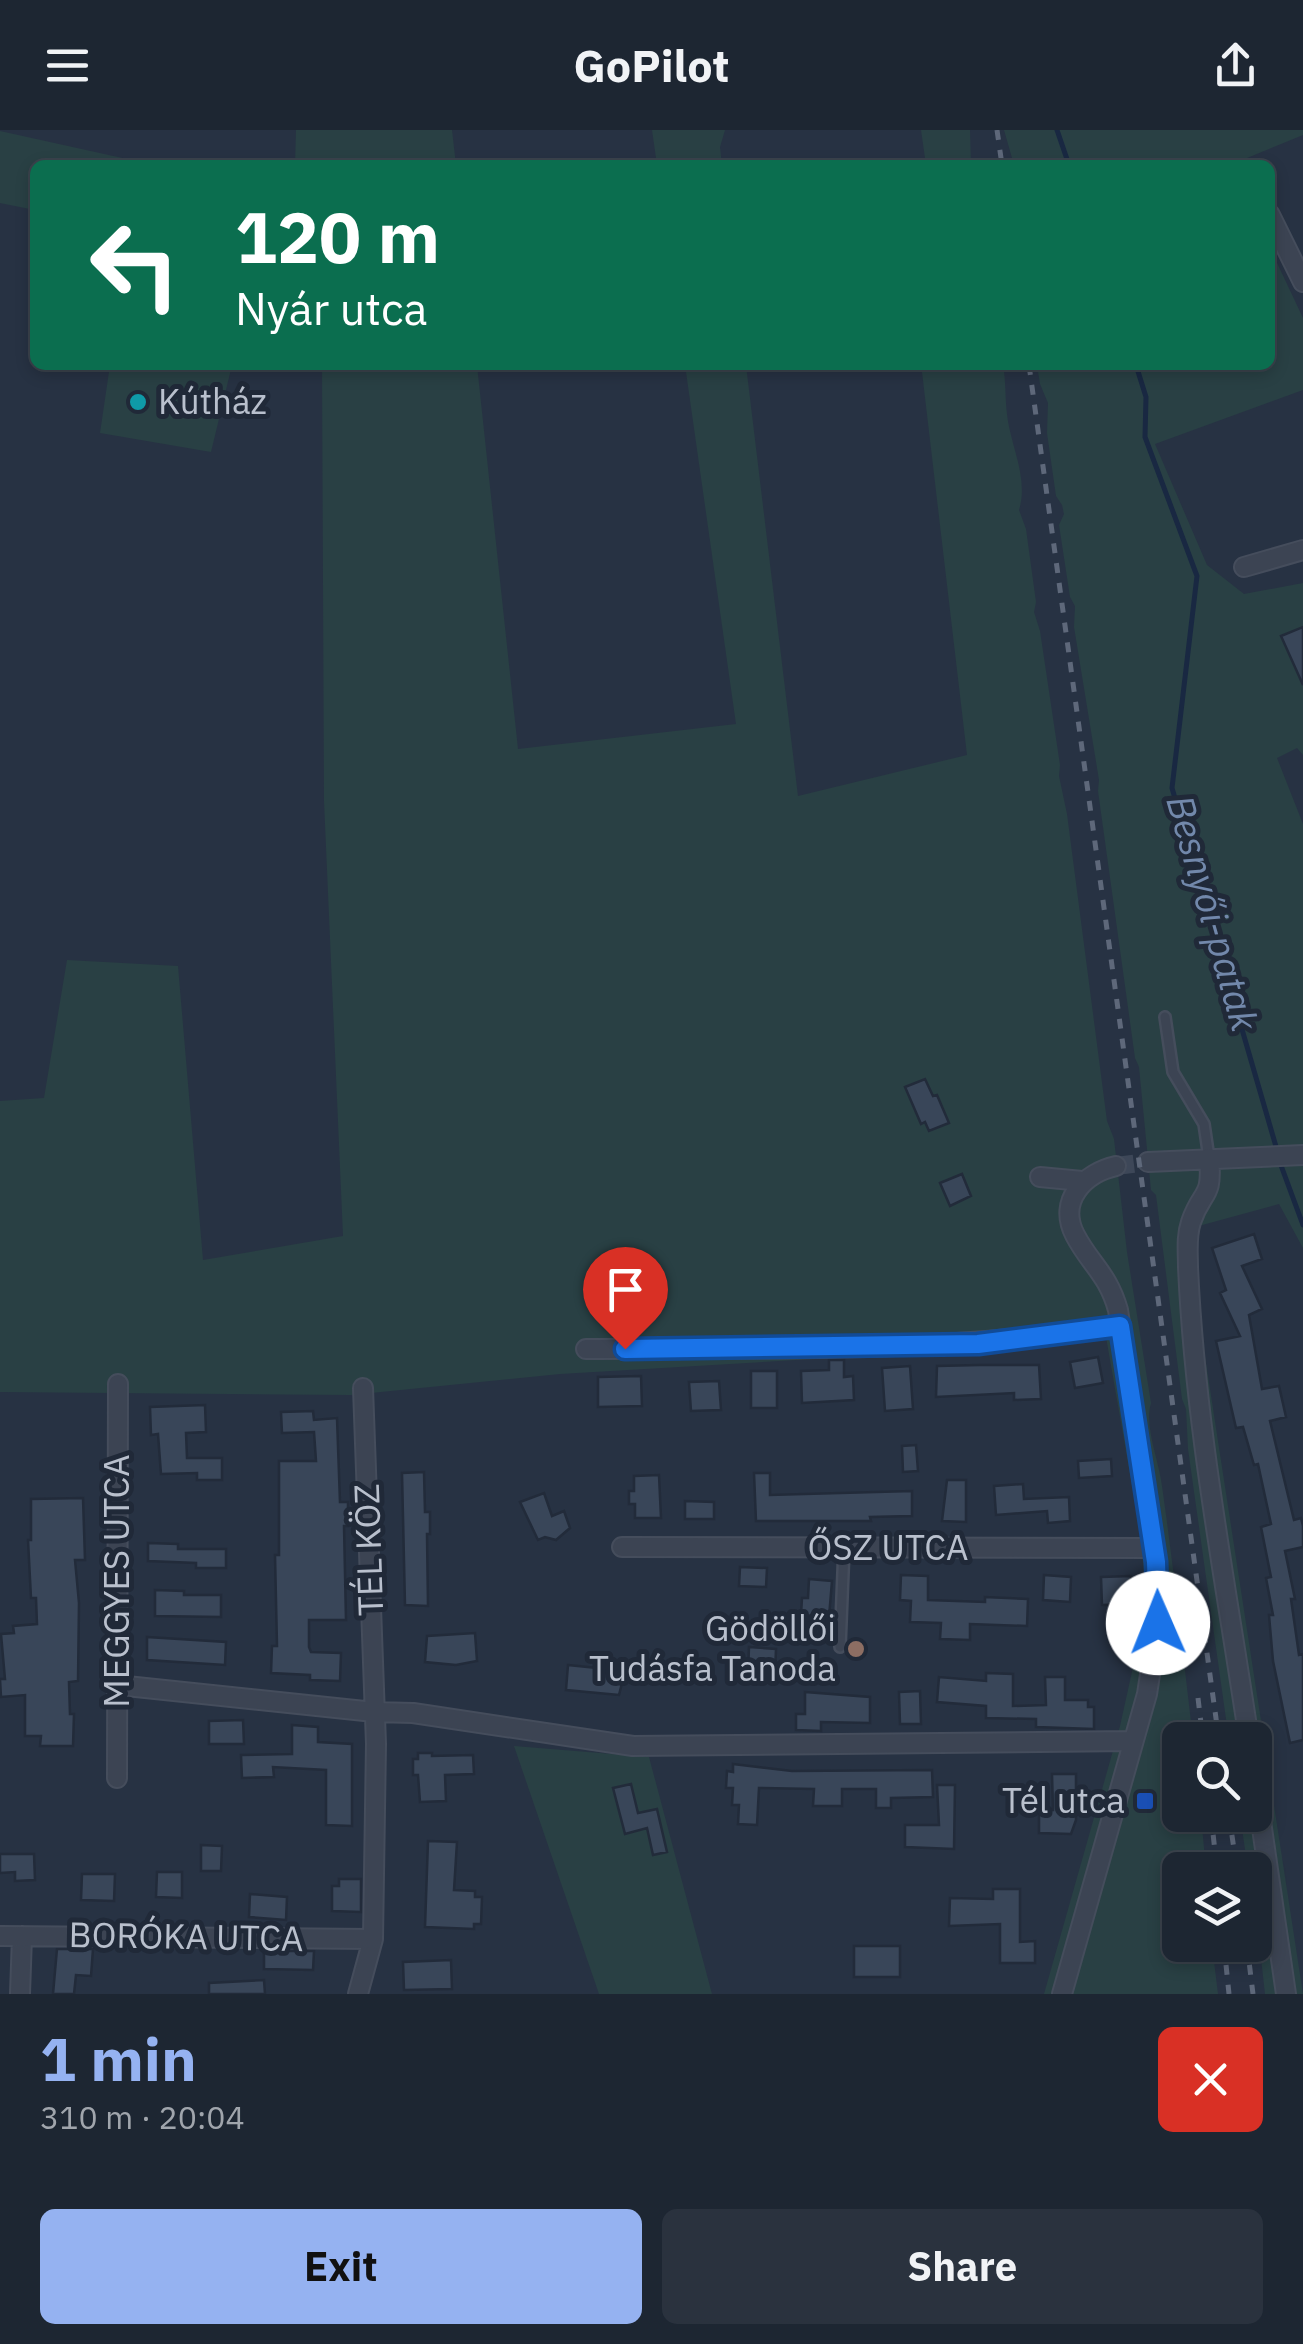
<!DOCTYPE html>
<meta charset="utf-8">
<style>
:root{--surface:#1d2632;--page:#2a323e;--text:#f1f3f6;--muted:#a0a5ac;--line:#3b434d;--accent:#95b2f1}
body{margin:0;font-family:"IBM Plex Sans",sans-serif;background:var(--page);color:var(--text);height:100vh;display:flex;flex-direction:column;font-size:38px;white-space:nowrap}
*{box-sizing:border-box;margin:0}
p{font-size:32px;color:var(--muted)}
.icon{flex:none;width:55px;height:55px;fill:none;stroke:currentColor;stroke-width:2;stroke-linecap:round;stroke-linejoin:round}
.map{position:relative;height:1864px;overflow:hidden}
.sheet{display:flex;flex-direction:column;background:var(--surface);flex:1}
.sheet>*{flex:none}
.guide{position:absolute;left:30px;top:30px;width:1245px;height:210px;border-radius:15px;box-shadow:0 5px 15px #0003,0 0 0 2px var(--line);background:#0b6e4f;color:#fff;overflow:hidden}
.buttons{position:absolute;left:1162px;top:1592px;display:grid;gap:20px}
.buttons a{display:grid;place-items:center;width:110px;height:110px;border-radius:15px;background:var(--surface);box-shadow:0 5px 15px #0003,0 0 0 2px var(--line);font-size:50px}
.pin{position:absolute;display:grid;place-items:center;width:85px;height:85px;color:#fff;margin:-102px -42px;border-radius:50% 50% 50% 0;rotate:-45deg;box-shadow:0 0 10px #0007}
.pin .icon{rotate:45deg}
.me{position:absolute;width:110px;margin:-55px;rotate:359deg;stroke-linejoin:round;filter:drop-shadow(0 0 8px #0008)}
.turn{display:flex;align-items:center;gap:35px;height:210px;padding:0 40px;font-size:45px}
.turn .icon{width:130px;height:130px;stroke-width:2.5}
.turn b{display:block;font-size:70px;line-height:85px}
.round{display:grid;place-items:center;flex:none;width:105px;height:105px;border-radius:15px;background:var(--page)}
.head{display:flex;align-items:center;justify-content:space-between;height:170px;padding:0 40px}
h1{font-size:60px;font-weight:700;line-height:75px;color:var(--accent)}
.button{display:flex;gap:20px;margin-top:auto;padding:20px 40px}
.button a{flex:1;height:115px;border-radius:15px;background:var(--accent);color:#111;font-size:40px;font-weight:700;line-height:115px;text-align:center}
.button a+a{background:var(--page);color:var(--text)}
header{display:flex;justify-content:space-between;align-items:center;height:130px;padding:0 40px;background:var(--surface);font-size:45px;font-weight:700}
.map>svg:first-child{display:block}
.green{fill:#294044}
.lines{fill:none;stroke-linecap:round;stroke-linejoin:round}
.stream{stroke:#192842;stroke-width:5}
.building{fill:#394659;stroke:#222b3a;stroke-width:2.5}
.minor-tunnel{stroke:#3d4758;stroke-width:18;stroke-dasharray:18 9;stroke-linecap:butt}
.service-casing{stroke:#454d5c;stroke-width:14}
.minor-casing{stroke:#454d5c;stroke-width:22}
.service{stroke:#3c4453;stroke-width:9}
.minor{stroke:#3c4453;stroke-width:18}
.rail{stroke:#5e687a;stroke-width:5;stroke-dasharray:10 10;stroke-linecap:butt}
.route-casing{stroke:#114b97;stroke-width:25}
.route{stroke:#1a73e8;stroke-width:18}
.culture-dot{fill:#0f9aa8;stroke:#202938;stroke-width:4}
.education-dot{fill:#8d6e63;stroke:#202938;stroke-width:4}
.transit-dot{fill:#1a4fb4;stroke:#202938;stroke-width:4}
.labels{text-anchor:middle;stroke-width:10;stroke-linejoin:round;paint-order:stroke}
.poi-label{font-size:35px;fill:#b9c0cd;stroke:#202938;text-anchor:end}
.street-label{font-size:35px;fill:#b9c0cd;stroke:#202938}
.water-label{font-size:38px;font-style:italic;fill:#7288ab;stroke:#202938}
</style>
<header><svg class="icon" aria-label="menu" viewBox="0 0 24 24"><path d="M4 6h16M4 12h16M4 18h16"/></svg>GoPilot<svg class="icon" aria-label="share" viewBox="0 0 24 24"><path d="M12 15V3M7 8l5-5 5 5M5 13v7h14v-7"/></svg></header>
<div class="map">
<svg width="1303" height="1864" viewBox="0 0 1303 1864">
<rect width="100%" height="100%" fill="#273243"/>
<!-- green -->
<path class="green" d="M296,0H452L456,35H295Z
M652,0H725L720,17L722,35H657Z
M921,0H970L971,35H926Z
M1004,0H1303V5L1230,35H1014Z
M0,1L154,35H35V80L0,73Z
M1270,118L1303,188V260L1155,314L1207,435L1244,464L1303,453V625L1297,618L1277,628L1303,694V1118L1279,1074L1195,1097L1202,1207L1303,1864H1265L1255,1775V1740H1248L1240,1685H1255V1610H1230L1228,1603L1188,1319L1186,1279L1182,1269L1156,1065L1151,1060L1139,937L1135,928L1098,661L1099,650L1074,497L1075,476L1070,467L1059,395L1064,384L1062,375L1056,366L1047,303L1048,273L1040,254L1037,235H1270Z
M110,235H232L211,322L100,303Z
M322,235H477L518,619L736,594L685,235H746L798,666L967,625L922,242L957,238V235H1003C1006,251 1005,268 1007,284C1010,314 1029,349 1019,380L1026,399L1036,472L1034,482L1040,501L1060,635L1059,646L1067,684L1107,991L1114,1009L1127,1122L1151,1273C1144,1297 1159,1330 1162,1356C1174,1440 1183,1524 1193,1609L1180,1610V1685H1201L1206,1740H1180V1815H1212L1218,1864H1044L1120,1596L1147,1474L1140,1401L1106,1207L1035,1216L560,1244L351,1265L0,1262V971L44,968L67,830L178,836L203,1130L343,1106L324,671Z
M514,1616L649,1627L712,1864H599Z"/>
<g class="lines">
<!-- stream -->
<path class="stream" d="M1057,0L1069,35
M1136,235L1146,267L1145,307L1197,446L1172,658L1277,1020
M1279,1030L1303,1095"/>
</g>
<!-- building -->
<path class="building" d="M1303,497V555L1281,506Z
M925,949L933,966L937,965L949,993L929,1001L925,992L921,994L905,957Z
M962,1044L971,1066L950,1076L940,1053Z
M1254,1104L1262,1129L1242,1136L1262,1179L1249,1185L1262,1259L1279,1256L1286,1287L1270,1291L1294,1390L1301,1388L1303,1396V1417L1285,1421L1295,1469H1291L1299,1525L1303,1524V1610L1290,1613L1273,1531L1269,1485H1273L1266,1448L1271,1447L1261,1397L1271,1394L1258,1334L1254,1335L1243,1297L1236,1298L1216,1211L1240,1206L1220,1163L1226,1160L1212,1118Z
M1098,1227L1103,1253L1075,1258L1070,1232Z
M829,1230H844V1247L853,1246L854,1270L802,1273L801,1241L829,1240Z
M980,1235H1039L1041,1269L1014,1270V1263L936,1267L937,1236Z
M910,1236L913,1279L885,1281L882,1238Z
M751,1241H777V1278H751Z
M641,1246L642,1276L598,1277V1247Z
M719,1251L721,1280L691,1281L689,1252Z
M205,1275L206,1302L186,1303L187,1328H222V1350H197V1343L161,1344L158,1304L151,1305L150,1277Z
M313,1281L314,1290L337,1288L340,1372H348V1396H344L346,1490H309V1517L311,1522L341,1523L340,1551L310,1550V1545L271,1543L272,1516H277L275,1425H279V1331H316L314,1302L282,1303L281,1282Z
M916,1315L918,1341L903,1342L902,1316Z
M1111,1329L1112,1346L1079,1348L1078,1331Z
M424,1342L425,1382H430V1404H427L428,1476L405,1475L402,1343Z
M754,1343H770V1365L912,1361V1386L870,1387L871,1391H756Z
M659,1345L661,1388H635V1374H629V1361H634V1346Z
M947,1350H966V1392L942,1391Z
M1023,1354L1024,1369L1069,1367L1070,1391L1048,1393L1047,1381L996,1385L994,1356Z
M544,1363L552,1386L564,1381L570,1398L556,1410L545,1407L538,1410L520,1372Z
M83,1368L85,1430H75L79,1473L78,1551L69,1552L70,1584H74L73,1616H40L41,1606H25V1565L1,1567L0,1549H5L1,1504L14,1503L13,1496L37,1494L36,1468H31L28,1410H31V1369Z
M685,1371L714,1372V1389H685Z
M148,1413L178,1414V1419H226V1438H196V1433L148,1431Z
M740,1437L767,1438L766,1457L739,1456Z
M901,1445L928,1446V1470L985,1472V1467L1028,1469L1027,1496L970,1494V1510L940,1509L941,1493L910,1492L911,1471L900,1470Z
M1044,1445L1071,1447L1070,1472L1043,1470Z
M1131,1446L1132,1474L1102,1475L1101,1447Z
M809,1449L832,1451L829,1487L801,1485L802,1468H808Z
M155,1460L184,1461V1465H221V1487L155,1486Z
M475,1503L477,1531L456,1535L425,1532L427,1506Z
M147,1507L226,1512L225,1535L147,1530Z
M749,1517L776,1519L775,1544L748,1543Z
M568,1535L597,1538L622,1553L619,1565L566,1560Z
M986,1543L1013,1544V1576L1046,1575L1045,1547H1065V1570H1088V1577H1094V1599L1036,1597V1589L986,1588V1576L937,1572L939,1547L986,1551Z
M920,1561L921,1594H900L899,1562Z
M805,1562L870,1567V1593L821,1592V1601L796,1600V1584H805Z
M243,1590L244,1614H209V1591Z
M292,1595L318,1597V1612L352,1614V1696L326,1695V1640L273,1637L274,1647L242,1648L241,1625L292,1624Z
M418,1623H432V1626L473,1625L474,1644L445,1645L446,1671L420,1672L418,1645H413V1629H418Z
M733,1634L792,1641L932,1640L933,1667L891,1668V1678H876V1659H842V1676H813L814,1659L759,1658L757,1695L738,1694L739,1675H732L733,1658H726L727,1641L733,1642Z
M1052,1644H1076V1690L1071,1704L1039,1703V1680H1053Z
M631,1654L638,1683L657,1679L667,1722L653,1725L647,1698L625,1704L613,1658Z
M937,1655H955L954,1719L905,1717V1695H939Z
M428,1711L457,1712L454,1760L475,1761V1767H482L481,1794H474V1799L425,1797Z
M201,1715L222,1716L221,1741H201Z
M0,1724H34L35,1750L15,1751V1742L0,1743Z
M157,1742H182V1768L156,1767Z
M82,1744H115L114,1771L81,1770Z
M339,1749H361V1782L332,1781V1756H339Z
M993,1759H1020V1812L1035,1811V1833H1000V1794L949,1796L950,1768L993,1769Z
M250,1764L287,1767L286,1790L249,1787Z
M854,1816H900V1847H854Z
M57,1819H93L91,1846L76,1845L74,1864H53Z
M264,1821H314L313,1840L264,1839Z
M451,1830L452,1859L404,1860L403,1832Z
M264,1850L265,1864H209V1853Z"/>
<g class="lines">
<!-- minor-tunnel -->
<path class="minor-tunnel" d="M1116,1036L1148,1032"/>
<defs>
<path id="service" d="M1165,887L1173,942L1204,994L1209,1028
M840,1517L844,1418"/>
<path id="minor" d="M1270,85L1303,152
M1244,437L1303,420
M1209,1028C1213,1070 1202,1059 1191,1092C1186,1107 1188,1122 1188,1137C1195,1296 1226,1454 1249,1610
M1148,1032L1303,1025
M1040,1047L1082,1051
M586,1219C765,1218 943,1223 1120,1196
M622,1417L1154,1418
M117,1555L374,1582L413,1583L633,1616L1131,1611
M117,1648L118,1254
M1255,1650L1286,1864
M0,1806L373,1809
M20,1864L22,1806
M358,1864L373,1809L376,1614L363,1258
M1062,1864L1147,1564L1158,1493L1154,1418L1118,1180C1108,1144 1090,1134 1075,1105C1057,1070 1085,1043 1116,1036"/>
</defs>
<!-- service casing -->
<use href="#service" class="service-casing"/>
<!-- minor casing -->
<use href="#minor" class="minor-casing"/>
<!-- service -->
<use href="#service" class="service"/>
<!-- minor -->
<use href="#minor" class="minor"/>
<!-- rail -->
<path class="rail" d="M997,0L1002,35
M1029,235L1219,1610
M1198,1568L1203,1610
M1211,1685L1217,1740
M1229,1685L1237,1740
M1224,1815L1229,1864
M1247,1815L1253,1864"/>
</g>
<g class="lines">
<defs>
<path id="route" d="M625,1219L978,1214L1120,1196L1156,1432L1158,1493"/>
</defs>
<!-- route casing -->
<use href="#route" class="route-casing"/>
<!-- route -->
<use href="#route" class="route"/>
</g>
<!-- markers -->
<circle class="culture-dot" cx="138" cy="272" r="10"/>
<circle class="education-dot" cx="856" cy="1519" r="10"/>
<rect class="transit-dot" x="1135" y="1661" width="20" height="20" rx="5"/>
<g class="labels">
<!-- poi labels -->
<g class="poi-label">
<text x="158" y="284" text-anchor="start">Kútház</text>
<text x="836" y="1511">Gödöllői<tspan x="836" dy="40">Tudásfa Tanoda</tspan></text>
<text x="1125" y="1683">Tél utca</text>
</g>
<!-- street labels -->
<g class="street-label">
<text x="888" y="1430">ŐSZ UTCA</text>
<text transform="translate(369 1420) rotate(-92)" y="12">TÉL KÖZ</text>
<text transform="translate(117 1451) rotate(-90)" y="12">MEGGYES UTCA</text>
<text transform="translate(186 1807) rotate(1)" y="12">BORÓKA UTCA</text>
</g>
<!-- water labels -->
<g class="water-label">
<text transform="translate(1212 783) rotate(74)" y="13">Besnyői-patak</text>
</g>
</g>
</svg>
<div class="buttons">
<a><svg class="icon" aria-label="search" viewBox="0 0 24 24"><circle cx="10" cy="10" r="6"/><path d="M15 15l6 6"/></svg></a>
<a><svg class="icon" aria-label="layers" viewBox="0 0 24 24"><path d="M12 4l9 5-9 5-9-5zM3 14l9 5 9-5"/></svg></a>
</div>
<div class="pin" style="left:625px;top:1219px;background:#d93025"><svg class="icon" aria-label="arrive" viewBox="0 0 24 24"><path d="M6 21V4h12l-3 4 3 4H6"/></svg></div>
<svg class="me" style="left:1158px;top:1493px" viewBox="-20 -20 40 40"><circle r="19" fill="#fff"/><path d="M0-13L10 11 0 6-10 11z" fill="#1a73e8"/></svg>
<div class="guide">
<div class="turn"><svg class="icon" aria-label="left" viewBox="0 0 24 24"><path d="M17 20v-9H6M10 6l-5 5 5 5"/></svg><div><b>120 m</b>Nyár utca</div></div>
</div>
</div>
<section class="sheet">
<div class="head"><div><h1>1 min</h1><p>310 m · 20:04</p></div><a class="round" style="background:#d93025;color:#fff"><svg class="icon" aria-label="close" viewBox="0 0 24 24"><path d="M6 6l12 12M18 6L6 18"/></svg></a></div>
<div class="button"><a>Exit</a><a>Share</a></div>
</section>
